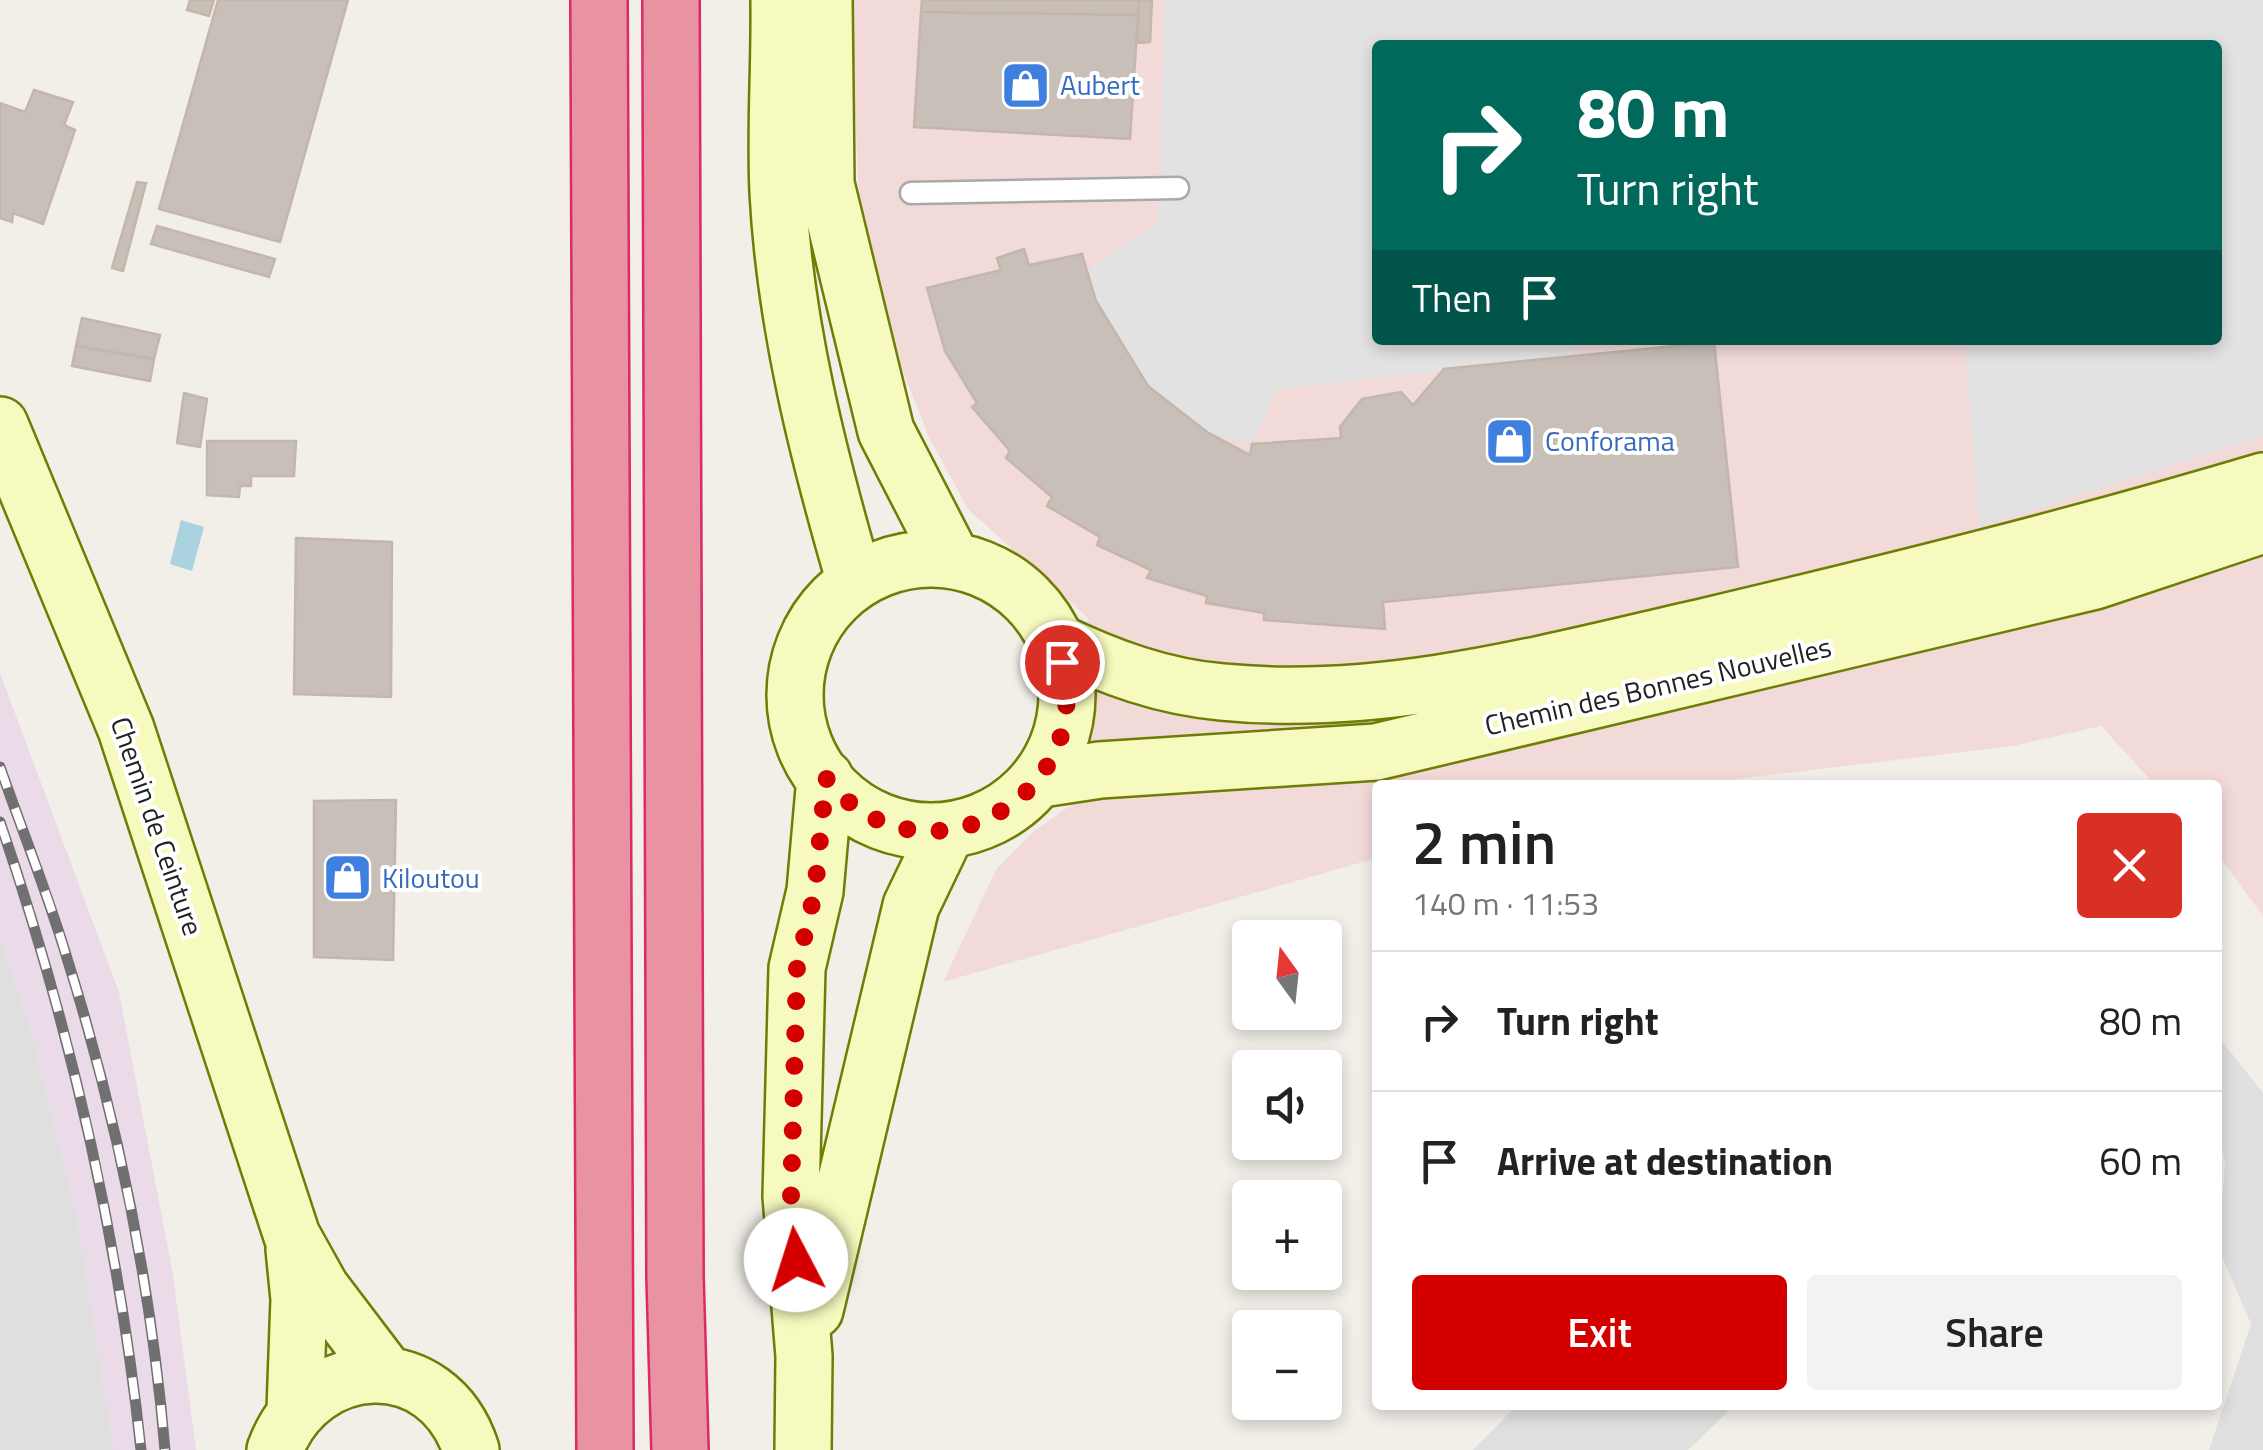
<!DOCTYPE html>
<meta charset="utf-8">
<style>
:root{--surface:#fff;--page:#f2f2f2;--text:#222;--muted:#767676;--line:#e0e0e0;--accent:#d40000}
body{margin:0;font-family:"Titillium Web",sans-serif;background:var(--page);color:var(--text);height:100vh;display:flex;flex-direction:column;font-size:38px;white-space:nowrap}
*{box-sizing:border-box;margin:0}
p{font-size:32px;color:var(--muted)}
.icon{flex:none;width:55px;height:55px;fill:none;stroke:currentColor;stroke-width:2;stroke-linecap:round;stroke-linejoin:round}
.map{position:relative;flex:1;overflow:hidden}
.side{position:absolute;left:1372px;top:780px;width:850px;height:630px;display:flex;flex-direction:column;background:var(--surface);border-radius:10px;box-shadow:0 5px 15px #0003}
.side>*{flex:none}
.top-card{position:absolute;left:1372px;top:40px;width:850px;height:305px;border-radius:10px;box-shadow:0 5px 15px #0003;background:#00695c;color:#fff;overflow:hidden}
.needle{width:65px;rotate:345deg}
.controls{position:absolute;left:1232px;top:920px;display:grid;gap:20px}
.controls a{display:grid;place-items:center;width:110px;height:110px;border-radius:10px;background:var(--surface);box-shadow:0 5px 15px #0003;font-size:50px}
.pin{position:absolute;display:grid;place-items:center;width:85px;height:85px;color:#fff;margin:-42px;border:5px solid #fff;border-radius:50%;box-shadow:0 2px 10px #0007}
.me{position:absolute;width:110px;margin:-55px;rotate:355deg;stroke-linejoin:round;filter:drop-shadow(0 0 8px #0008)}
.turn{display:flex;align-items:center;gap:35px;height:210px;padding:0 40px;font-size:45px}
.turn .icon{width:130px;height:130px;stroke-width:2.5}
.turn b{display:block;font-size:70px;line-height:85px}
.then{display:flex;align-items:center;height:95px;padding:0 40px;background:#0003;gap:20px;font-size:38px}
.round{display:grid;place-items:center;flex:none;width:105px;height:105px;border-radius:10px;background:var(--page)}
.head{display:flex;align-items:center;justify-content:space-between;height:170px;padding:0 40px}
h1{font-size:60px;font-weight:600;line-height:75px}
.action{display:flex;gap:20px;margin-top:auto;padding:20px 40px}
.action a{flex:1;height:115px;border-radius:10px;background:var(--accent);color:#fff;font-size:40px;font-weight:600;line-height:115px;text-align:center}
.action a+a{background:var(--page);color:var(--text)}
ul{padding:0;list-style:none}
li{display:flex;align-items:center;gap:30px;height:140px;padding:0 40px;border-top:2px solid var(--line)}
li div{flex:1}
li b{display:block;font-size:38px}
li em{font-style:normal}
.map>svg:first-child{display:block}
.residential{fill:#e0dfdf}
.commercial{fill:#f2dad9;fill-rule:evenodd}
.industrial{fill:#ebdbe8}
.parking{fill:#e2e2e2}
.water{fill:#aad3df}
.building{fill:#c7bfb8;stroke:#c4b6ab;stroke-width:2.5}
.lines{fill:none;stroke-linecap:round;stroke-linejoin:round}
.lane-casing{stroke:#a9a9a9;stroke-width:25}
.secondary-casing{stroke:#707d05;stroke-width:60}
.highway-casing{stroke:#dc2a67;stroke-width:60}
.lane{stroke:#fff;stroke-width:20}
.secondary{stroke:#f7fabf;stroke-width:55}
.highway{stroke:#e892a2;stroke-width:55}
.rail-casing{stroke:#707070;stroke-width:11}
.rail{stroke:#fff;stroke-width:8;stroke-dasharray:22;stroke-linecap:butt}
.route{stroke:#d40000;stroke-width:18;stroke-dasharray:0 32.4}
.labels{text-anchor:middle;stroke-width:8;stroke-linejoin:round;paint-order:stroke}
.shop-label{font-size:28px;fill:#366cbe;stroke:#fff;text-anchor:start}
.street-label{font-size:28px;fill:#222;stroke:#fff}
</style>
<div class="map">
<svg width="2263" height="1450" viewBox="0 0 2263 1450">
<rect width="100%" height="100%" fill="#f2efe9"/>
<!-- residential -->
<path class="residential" d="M0,937L31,1028L78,1222L114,1450H0Z
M2218,1036L2263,1093V1450H2209L2251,1324L2218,1247L2225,1165L2218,1122Z
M1512,1405H1735L1688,1450H1473L1513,1409Z"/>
<!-- commercial -->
<path class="commercial" d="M851,0H2263V916L2218,855V785H2155L2101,726L2013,746L1687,785H1378L1377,858L943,982L997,868L1033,832L1072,804L1088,618L968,509L929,437L897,356L860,229ZM1378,45H2218V340H1378Z"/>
<!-- industrial -->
<path class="industrial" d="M0,673L119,992L173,1275L196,1450H114L78,1222L31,1028L0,937Z"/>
<!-- parking -->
<path class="parking" d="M1165,0H2263V436L1979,527L1965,340H2218V45H1378V340H1570L1572,357L1277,389L1252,444L1207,432L1148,386L1096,301L1086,270L1158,224Z"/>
<!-- water -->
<path class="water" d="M181,520L204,527L192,571L170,564Z"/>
<!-- building -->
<path class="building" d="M190,0H214L209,16L187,10Z
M218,0H348L280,242L159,209Z
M922,0H1139L1138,15L921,12Z
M1139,0H1152L1150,42L1137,43Z
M921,12L1138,15L1130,139L914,127Z
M34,90L73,102L64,125L75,130L43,224L13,213L12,222L0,218V103L25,112Z
M137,182L146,183L123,271L112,268Z
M157,226L275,259L269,277L151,244Z
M1024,249L1029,265L1082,254L1096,301L1148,386L1207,432L1250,455L1252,444L1341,438L1340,427L1362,399L1401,392L1413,405L1444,369L1714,342L1738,567L1383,602L1385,629L1264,620V613L1206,603L1207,596L1147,578L1151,570L1097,545L1100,537L1047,506L1052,497L1006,458L1010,451L972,407L977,403L945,351L927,288L1001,270L997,258Z
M82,318L160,335L154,359L76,346Z
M76,346L154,359L150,381L72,366Z
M184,393L207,399L200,447L177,443Z
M207,441H296L294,476H251V486H240L239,497L207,495Z
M296,538L392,542L391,697L294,694Z
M396,800L393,960L314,957V801Z"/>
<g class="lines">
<defs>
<path id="lane" d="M911,193L1178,188"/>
<path id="secondary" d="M779,0C780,64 775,128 778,192C785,325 818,455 855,582
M824,0L826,184L886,431L951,557
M0,425L126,729L292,1236L321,1288L387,1375
M795 695a136 136 0 1 1 272 0a136 136 0 1 1-272 0Z
M1057,642C1109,667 1163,687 1222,692C1385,708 1549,662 1707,626C1893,582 2079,536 2263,481
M1041,779L1100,770L1376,752L2095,581L2263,525
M294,1249L299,1299L295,1410
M815,1310L911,906L947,831
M275,1450C311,1353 438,1347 471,1450
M803,1450L804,1356L791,1196L797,968L815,891L825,778"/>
<path id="highway" d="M599,0L605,1450
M671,0L675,1277L680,1450"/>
</defs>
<!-- lane casing -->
<use href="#lane" class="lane-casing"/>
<!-- secondary casing -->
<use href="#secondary" class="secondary-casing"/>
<!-- highway casing -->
<use href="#highway" class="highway-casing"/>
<!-- lane -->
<use href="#lane" class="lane"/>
<!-- secondary -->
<use href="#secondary" class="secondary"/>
<!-- highway -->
<use href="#highway" class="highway"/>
<defs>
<path id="rail" d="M0,767C22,830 47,892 66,955C116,1114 151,1284 165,1450
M0,822C70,1026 118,1235 141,1450"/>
</defs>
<!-- rail casing -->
<use href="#rail" class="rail-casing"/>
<!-- rail -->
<use href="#rail" class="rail"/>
</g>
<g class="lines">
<!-- route -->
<path class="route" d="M796,1260L791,1196L797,968L815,891L826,778C914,894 1098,804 1062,662"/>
</g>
<!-- icons -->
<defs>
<symbol id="shop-square" viewBox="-11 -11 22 22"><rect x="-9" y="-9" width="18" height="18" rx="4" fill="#3f7fe0" stroke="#fff"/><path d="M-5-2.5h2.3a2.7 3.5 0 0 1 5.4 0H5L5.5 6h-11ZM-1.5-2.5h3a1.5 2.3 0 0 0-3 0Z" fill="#fff"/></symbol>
</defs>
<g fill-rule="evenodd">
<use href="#shop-square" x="998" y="58" width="55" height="55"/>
<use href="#shop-square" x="1482" y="414" width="55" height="55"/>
<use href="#shop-square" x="320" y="850" width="55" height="55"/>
</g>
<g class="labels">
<!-- shop labels -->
<g class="shop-label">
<text x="1060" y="95">Aubert</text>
<text x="1545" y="451">Conforama</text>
<text x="382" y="888">Kiloutou</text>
</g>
<!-- street labels -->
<g class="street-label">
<text transform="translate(1658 686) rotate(-13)" y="10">Chemin des Bonnes Nouvelles</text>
<text transform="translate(157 826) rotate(71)" y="10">Chemin de Ceinture</text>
</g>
</g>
</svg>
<div class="controls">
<a><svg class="needle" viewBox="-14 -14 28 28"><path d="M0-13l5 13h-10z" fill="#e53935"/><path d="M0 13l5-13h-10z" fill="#767676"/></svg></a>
<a><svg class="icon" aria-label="sound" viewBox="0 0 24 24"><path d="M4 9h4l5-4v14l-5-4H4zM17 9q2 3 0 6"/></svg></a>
<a>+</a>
<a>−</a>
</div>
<div class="pin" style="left:1062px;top:662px;background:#d93025"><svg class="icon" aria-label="arrive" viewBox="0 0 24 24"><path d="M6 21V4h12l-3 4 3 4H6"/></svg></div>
<svg class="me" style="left:796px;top:1260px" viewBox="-20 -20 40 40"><circle r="19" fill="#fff"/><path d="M0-13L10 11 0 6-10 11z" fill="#d40000"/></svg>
<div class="top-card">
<div class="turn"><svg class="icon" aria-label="right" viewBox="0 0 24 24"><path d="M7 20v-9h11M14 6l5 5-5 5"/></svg><div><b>80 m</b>Turn right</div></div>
<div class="then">Then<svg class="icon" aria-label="arrive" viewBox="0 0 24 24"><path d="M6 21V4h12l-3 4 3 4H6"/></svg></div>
</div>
<section class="side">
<div class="head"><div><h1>2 min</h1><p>140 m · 11:53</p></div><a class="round" style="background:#d93025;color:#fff"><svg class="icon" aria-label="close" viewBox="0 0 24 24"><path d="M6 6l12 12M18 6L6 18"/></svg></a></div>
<ul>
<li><svg class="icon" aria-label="right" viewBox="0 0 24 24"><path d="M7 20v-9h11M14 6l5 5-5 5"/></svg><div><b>Turn right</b></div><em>80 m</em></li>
<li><svg class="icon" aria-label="arrive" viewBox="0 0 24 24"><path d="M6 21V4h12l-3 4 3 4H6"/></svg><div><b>Arrive at destination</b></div><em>60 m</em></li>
</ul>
<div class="action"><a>Exit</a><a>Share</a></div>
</section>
</div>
